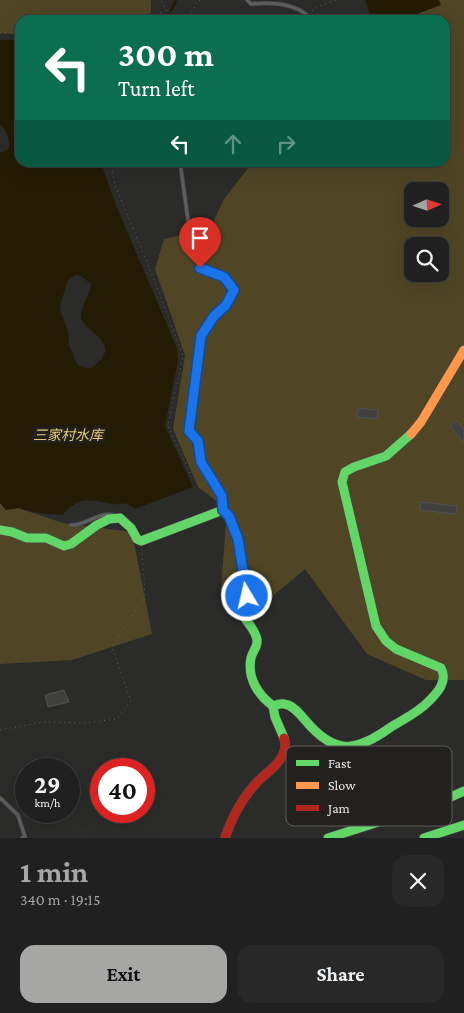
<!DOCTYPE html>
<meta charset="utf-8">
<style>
:root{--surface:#202020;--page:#282829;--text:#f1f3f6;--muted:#a2a3a5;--line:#3d3e3e;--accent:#a6a6a5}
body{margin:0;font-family:"Crimson Pro","Noto Sans SC",serif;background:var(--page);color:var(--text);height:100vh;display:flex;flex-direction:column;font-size:19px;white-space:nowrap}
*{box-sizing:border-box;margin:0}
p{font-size:16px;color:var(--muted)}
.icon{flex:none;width:28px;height:28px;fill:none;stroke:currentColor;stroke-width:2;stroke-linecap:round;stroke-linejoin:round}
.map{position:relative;height:838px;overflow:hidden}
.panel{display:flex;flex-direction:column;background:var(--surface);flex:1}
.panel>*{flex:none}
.guide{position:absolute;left:15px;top:15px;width:435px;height:152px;border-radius:15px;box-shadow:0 5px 20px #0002,0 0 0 1px var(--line);background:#0b6e4f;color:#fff;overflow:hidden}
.needle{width:32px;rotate:87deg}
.controls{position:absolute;left:404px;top:182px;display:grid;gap:10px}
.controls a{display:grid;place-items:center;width:45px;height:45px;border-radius:10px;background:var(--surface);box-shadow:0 5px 20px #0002,0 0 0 1px var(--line);font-size:25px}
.speed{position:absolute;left:15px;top:758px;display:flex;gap:10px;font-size:25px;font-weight:700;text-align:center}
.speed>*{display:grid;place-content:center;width:65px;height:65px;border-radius:50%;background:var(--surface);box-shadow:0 5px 20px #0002,0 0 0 1px var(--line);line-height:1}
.speed small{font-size:12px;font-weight:400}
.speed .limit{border:8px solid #d22;background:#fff;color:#111}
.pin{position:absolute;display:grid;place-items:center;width:42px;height:42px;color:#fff;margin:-51px -21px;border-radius:50% 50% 50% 0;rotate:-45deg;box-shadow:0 0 5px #0007}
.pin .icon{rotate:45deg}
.me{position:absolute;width:55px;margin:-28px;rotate:351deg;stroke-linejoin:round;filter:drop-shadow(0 0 4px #0008)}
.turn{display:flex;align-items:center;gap:18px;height:105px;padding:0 20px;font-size:22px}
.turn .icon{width:65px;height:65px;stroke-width:2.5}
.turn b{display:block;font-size:35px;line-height:42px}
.lanes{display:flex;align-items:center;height:48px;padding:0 20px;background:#0003;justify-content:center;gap:25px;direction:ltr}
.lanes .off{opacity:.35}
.round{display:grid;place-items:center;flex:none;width:52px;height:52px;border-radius:15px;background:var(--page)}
.headline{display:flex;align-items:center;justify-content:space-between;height:85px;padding:0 20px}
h1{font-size:30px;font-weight:700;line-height:38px;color:var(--accent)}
.cta{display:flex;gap:10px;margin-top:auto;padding:10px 20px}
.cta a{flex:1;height:58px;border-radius:15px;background:var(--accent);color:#111;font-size:20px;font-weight:700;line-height:58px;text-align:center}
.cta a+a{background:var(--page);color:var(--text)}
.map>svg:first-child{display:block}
.green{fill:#504626;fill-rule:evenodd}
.water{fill:#231b04;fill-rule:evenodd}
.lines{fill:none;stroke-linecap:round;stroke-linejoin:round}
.stream{stroke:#231b04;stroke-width:2.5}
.building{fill:#40403f;stroke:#515150}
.lane-casing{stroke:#494948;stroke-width:4.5}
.fast-casing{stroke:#494948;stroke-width:10}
.slow-casing{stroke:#494948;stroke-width:10}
.jam-casing{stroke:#494948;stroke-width:10}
.path{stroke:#626262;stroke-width:1;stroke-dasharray:1 4;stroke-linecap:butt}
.lane{stroke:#5e5e5e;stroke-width:3}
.fast{stroke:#63d668;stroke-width:9}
.slow{stroke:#ff974d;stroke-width:9}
.jam{stroke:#b3261e;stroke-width:9}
.route-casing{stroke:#114b97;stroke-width:12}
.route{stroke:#1a73e8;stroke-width:9}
.labels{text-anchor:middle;stroke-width:5;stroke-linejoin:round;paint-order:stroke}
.water-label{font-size:14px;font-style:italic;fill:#e7ca73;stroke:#22211f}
.key{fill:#22211f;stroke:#5e5d5b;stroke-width:1}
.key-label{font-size:14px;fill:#e9e8e7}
</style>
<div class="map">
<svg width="464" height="838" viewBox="0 0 464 838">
<rect width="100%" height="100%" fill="#2b2b2a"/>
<!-- green -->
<path class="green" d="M0,0H151V13L134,20H20V34L0,33Z
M420,0H464V679L463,680H426L367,654L305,569L256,610L221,590L227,509L198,487L173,429L185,355L155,269L164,239L210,229L224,199L252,163L445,162V20H417ZM412,191H440V219H412ZM412,246H440V274H412Z
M0,502L63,523L132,532L152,634L72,660L0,664Z"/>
<!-- water -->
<path class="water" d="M365,0H439L441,5L401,20H372Z
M0,40H20V162L101,163L117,208L177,348L178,360L165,426L193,487L135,509L126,503C109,508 95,496 78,502C73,504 67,511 62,515L38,513L19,508L6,510L0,503V153L9,149C10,140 8,131 0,125ZM75,275L81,276L91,284C91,296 80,305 81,317C82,331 125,343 94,366C88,371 83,367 77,364L69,345L68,331L60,310L61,302L68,280Z"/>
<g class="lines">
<!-- stream -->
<path class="stream" d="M167,20L176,0"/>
</g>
<!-- building -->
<path class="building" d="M358,408L378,410L377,419L357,417Z
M457,421L464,430V443L450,426Z
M420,502L457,506L456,514L420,510Z
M64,690L69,702L48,707L45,695Z"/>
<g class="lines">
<defs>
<path id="lane" d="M247,0L251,4C272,2 298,3 312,20
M180,162L188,220L200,268L224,277L233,291L226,305L214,317L201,336L189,431L198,441L201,462L222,496L223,508
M71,525C86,526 97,512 113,515
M0,798L18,815L25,837L22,838"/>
<path id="fast" d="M0,530L12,532L27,538H46L64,546L71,544L97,525L109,519L120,518L131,528L137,539L141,541L223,510L229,516L238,539L247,596L243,616C248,623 256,631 257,640C258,647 252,652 251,658C247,678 258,695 273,706
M284,738L275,717L273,706C276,705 281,703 284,704C293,705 300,714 305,720C335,756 356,752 391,727C404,719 419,712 429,701C438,692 448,681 441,668L396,649L386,641L376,626L342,482L345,472L354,467L386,456L411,434
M328,838L435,804L464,791
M424,838L464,825"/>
<path id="slow" d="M411,434L421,422L464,350"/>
<path id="jam" d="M225,838C232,817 243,797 258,781C266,773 277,767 282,756C286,750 286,744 284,738"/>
</defs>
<!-- lane casing -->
<use href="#lane" class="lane-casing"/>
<!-- fast casing -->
<use href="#fast" class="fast-casing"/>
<!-- slow casing -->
<use href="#slow" class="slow-casing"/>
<!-- jam casing -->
<use href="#jam" class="jam-casing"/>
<!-- path -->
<path class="path" d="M166,10L173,14L176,20
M312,11L317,7L336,0
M147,20L166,10L161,0
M185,20L193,11L196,2L200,0
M0,33L20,34
M110,162L115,185L155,282L183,356L168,426L192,477
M145,162H152
M0,730L43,722L85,723L117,719L131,701L112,647L145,595L142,549"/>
<!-- lane -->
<use href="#lane" class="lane"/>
<!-- fast -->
<use href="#fast" class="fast"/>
<!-- slow -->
<use href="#slow" class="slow"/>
<!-- jam -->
<use href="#jam" class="jam"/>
</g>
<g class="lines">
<defs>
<path id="route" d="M200,268L224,277L234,290L226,305L214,316L201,336L189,431L198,441L201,462L222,496L223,510L229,516L238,539L247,596"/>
</defs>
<!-- route casing -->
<use href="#route" class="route-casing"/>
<!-- route -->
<use href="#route" class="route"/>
</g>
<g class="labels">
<!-- water labels -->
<g class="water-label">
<text x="68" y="440">三家村水库</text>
</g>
</g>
<!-- legend -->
<rect x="286" y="746" width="166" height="80" rx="8" class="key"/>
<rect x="296" y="760" width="23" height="6" fill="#63d668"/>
<rect x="296" y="782" width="23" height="7" fill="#ff974d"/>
<rect x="296" y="805" width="23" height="6" fill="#b3261e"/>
<g class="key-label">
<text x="328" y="768">Fast</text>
<text x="328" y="790">Slow</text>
<text x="328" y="813">Jam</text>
</g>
</svg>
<div class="controls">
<a><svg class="needle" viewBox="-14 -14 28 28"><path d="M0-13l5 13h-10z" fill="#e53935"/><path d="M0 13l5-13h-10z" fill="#a2a3a5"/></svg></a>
<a><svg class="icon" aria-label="search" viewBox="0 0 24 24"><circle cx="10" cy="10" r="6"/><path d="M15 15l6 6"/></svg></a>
</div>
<div class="speed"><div>29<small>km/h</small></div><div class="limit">40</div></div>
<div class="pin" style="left:200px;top:268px;background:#d93025"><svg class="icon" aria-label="arrive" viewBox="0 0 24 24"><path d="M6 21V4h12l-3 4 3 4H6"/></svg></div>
<svg class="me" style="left:247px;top:596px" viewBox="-20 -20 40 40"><circle r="17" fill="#1a73e8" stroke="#fff" stroke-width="3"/><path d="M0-11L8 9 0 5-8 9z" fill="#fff"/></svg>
<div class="guide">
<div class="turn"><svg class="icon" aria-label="left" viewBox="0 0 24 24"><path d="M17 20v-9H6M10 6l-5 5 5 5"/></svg><div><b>300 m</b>Turn left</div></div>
<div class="lanes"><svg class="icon" aria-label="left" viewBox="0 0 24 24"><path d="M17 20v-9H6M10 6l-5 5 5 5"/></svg><svg class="icon off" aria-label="ahead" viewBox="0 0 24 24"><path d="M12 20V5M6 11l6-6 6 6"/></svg><svg class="icon off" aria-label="right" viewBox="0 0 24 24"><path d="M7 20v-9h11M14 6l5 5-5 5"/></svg></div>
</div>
</div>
<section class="panel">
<div class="headline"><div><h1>1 min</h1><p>340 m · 19:15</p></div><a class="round"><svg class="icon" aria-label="close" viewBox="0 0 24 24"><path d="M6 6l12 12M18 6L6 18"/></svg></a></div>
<div class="cta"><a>Exit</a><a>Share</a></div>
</section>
